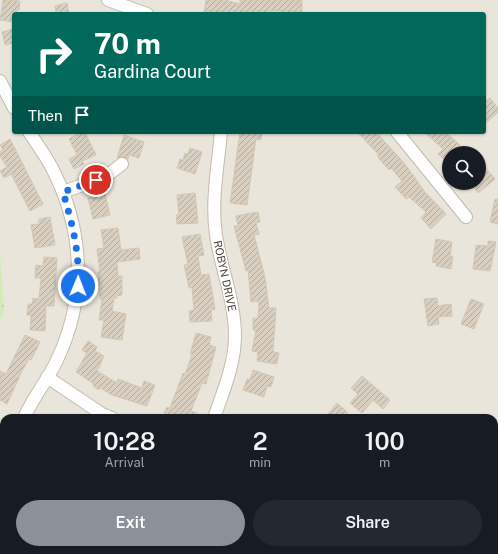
<!DOCTYPE html>
<style>
:root{--surface:#171b24;--page:#242831;--text:#f1f3f6;--muted:#9ea1a6;--accent:#8c9099}
body{margin:0;font-family:"Public Sans",sans-serif;background:var(--page);color:var(--text);height:100vh;display:flex;flex-direction:column;font-size:15px;white-space:nowrap}
*{box-sizing:border-box;margin:0}
p{font-size:13px;color:var(--muted)}
.icon{flex:none;width:22px;height:22px;fill:none;stroke:currentColor;stroke-width:2;stroke-linecap:round;stroke-linejoin:round}
.map{position:relative;flex:1;overflow:hidden}
.details{position:absolute;left:0px;top:414px;width:498px;height:140px;display:flex;flex-direction:column;background:var(--surface);border-radius:12px 12px 0 0;box-shadow:0 1px 3px #0004}
.details>*{flex:none}
.guide{position:absolute;left:12px;top:12px;width:474px;height:122px;border-radius:4px;box-shadow:0 1px 3px #0004;background:#00695c;color:#fff;overflow:hidden}
.buttons{position:absolute;left:442px;top:146px;display:grid;gap:8px}
.buttons a{display:grid;place-items:center;width:44px;height:44px;border-radius:50%;background:var(--surface);box-shadow:0 1px 3px #0004;font-size:20px}
.pin{position:absolute;display:grid;place-items:center;width:34px;height:34px;color:#fff;margin:-17px;border:2px solid #fff;border-radius:50%;box-shadow:0 1px 4px #0007}
.me{position:absolute;width:44px;margin:-22px;rotate:1deg;stroke-linejoin:round;filter:drop-shadow(0 0 3px #0008)}
.turn{display:flex;align-items:center;gap:14px;height:84px;padding:0 16px;font-size:18px}
.turn .icon{width:52px;height:52px;stroke-width:2.5}
.turn b{display:block;font-size:28px;line-height:34px}
.then{display:flex;align-items:center;height:38px;padding:0 16px;background:#0003;gap:8px;font-size:15px}
.eta{display:flex;justify-content:space-evenly;align-items:center;height:68px;text-align:center}
.eta b{font-size:24px;font-weight:600;line-height:28px}
.action{display:flex;gap:8px;margin-top:auto;padding:8px 16px}
.action a{flex:1;height:46px;border-radius:24px;background:var(--accent);color:#fff;font-size:16px;font-weight:600;line-height:46px;text-align:center}
.action a+a{background:var(--page);color:var(--text)}
.map>svg:first-child{display:block}
.residential{fill:#eae5da;fill-rule:evenodd}
.forest{fill:url(#forest-firs)}
.building{fill:url(#building-hatch);stroke:#d3c7b4}
.lines{fill:none;stroke-linecap:round;stroke-linejoin:round}
.minor-casing{stroke:#c2bbae;stroke-width:14}
.minor{stroke:#fff;stroke-width:12}
.route{stroke:#1a73e8;stroke-width:7;stroke-dasharray:0 12.6}
.labels{text-anchor:middle;stroke-width:3;stroke-linejoin:round;paint-order:stroke}
.street-label{font-size:11px;fill:#4b4439;stroke:#fff}
</style>
<div class="map">
<svg width="498" height="554" viewBox="0 0 498 554">
<defs>
<pattern id="forest-firs" width="22" height="20" patternUnits="userSpaceOnUse"><rect width="22" height="20" fill="#d2eab5"/><path d="M5 1l3.5 6h-7zM16 11l3.5 6h-7z" fill="#b6ca9c"/></pattern>
<pattern id="building-hatch" width="6" height="6" patternUnits="userSpaceOnUse"><rect width="6" height="6" fill="#d8cfc1"/><path d="M-1 1l2-2M0 6l6-6M5 7l2-2" fill="none" stroke="#b1aa9e"/></pattern>
</defs>
<rect width="100%" height="100%" fill="#f6f3ec"/>
<!-- residential -->
<path class="residential" d="M0,0H498V554H0V319L4,313L0,249ZM14,14H484V132H14ZM449,153H479V183H449ZM4,418H494V550H4Z"/>
<!-- forest -->
<path class="forest" d="M0,249L4,313L0,319Z"/>
<!-- building -->
<path class="building" d="M3,0L20,1L19,10H17L16,14H14V22L0,20Z
M206,0H225L240,4V0H302V14H281V11H266L265,14H219L204,11Z
M67,3L69,14H56L55,6Z
M14,29V43L5,45L2,32Z
M490,98L498,108V113L484,124V103Z
M82,132H85L96,155L82,161L84,164L74,169L69,159L77,155L69,139Z
M240,132H262L261,140L256,139L247,205L230,203Z
M357,132H376L405,164L425,192L446,214L431,229L421,218L426,212L409,197L406,199L395,187L402,181L391,168L389,170L377,156L379,155Z
M424,132H445L460,145L453,153H449V157L446,161L438,154L443,149Z
M124,135L144,142L139,158L129,155L128,159L124,157L117,158Z
M10,139L43,204L30,211L11,174L4,178L0,171L7,167L0,156V152L3,150L0,145Z
M190,148L202,152L195,174L177,168L180,159L183,160L185,153L188,154Z
M479,160L495,179L478,193L470,183H479Z
M195,193L198,223L177,224L176,215H179L177,195Z
M105,194L110,215L93,219L88,198Z
M495,199H498V224L490,222Z
M258,212L260,222L256,223L259,234L254,235L265,277L269,308H276L273,352L279,353L277,364L257,361L258,352L252,351L256,330H253V318H258L259,301L251,302L248,270L246,271L234,226H238L236,216Z
M50,217L55,245L35,248L31,225L39,224V219Z
M118,228L121,250L139,248L140,259L117,262L118,276H122V295L116,296L117,298H114L112,311L126,314L122,340L101,337L104,320H99L102,299H100L98,272H100L97,249L104,248L101,230Z
M200,234L204,255L198,256L201,275L209,274L215,309L211,310L212,321L190,322L189,311L194,310L192,287L189,288L184,265H188L182,237Z
M436,239L452,242L450,256L453,257L451,269L436,266L437,263L432,262Z
M488,241L496,242L490,271L473,269L476,245L488,246Z
M44,257L57,258L54,306H46L45,331L30,330L31,315H27L28,304H32L33,298L39,299L41,278H35L36,265L43,266Z
M437,298L438,306L451,304L452,316L438,317L439,324L428,326L424,299Z
M471,299L484,304L474,329L461,324Z
M196,333L211,337L209,345L216,347L206,384L202,383L191,411L197,413L195,418L163,416L167,407L170,408L183,373L185,374L192,355L190,354Z
M25,335L40,342L31,360L29,359L22,371L7,404L0,400V371L6,374Z
M88,341L97,347L95,351L104,356L97,371L117,383L118,379L142,388L144,381L155,385L147,406L112,395L100,388L99,390L93,386L94,384L76,372L87,353L82,350Z
M253,370L274,377L271,387L267,386L264,397L243,390L247,379L250,380Z
M362,376L390,400L383,409L373,400L362,413L350,403L358,394L351,388Z
M337,403L348,413L344,418H325Z"/>
<g class="lines">
<defs>
<path id="minor" d="M108,0L147,14
M0,81L14,108
M397,132L466,217
M63,192L105,177L122,164
M47,377L102,414L112,418
M24,418C33,397 48,380 57,360C87,297 84,230 52,168C45,155 37,144 29,132
M214,418C223,392 235,364 235,336C235,301 221,269 216,235C211,201 218,166 221,132
M494,504L498,502
M19,550L20,554
M346,550L348,554
M468,550L470,554
M257,554L263,550
M405,554L412,550"/>
</defs>
<!-- minor casing -->
<use href="#minor" class="minor-casing"/>
<!-- minor -->
<use href="#minor" class="minor"/>
</g>
<g class="lines">
<!-- route -->
<path class="route" d="M78,286C80,253 72,223 63,192L96,180"/>
</g>
<g class="labels">
<!-- street labels -->
<g class="street-label">
<text transform="translate(225 276) rotate(78)" y="4">ROBYN DRIVE</text>
</g>
</g>
</svg>
<div class="buttons">
<a><svg class="icon" aria-label="search" viewBox="0 0 24 24"><circle cx="10" cy="10" r="6"/><path d="M15 15l6 6"/></svg></a>
</div>
<div class="pin" style="left:96px;top:180px;background:#d93025"><svg class="icon" aria-label="arrive" viewBox="0 0 24 24"><path d="M6 21V4h12l-3 4 3 4H6"/></svg></div>
<svg class="me" style="left:78px;top:286px" viewBox="-20 -20 40 40"><circle r="17" fill="#1a73e8" stroke="#fff" stroke-width="3"/><path d="M0-11L8 9 0 5-8 9z" fill="#fff"/></svg>
<div class="guide">
<div class="turn"><svg class="icon" aria-label="right" viewBox="0 0 24 24"><path d="M7 20v-9h11M14 6l5 5-5 5"/></svg><div><b>70 m</b>Gardina Court</div></div>
<div class="then">Then<svg class="icon" aria-label="arrive" viewBox="0 0 24 24"><path d="M6 21V4h12l-3 4 3 4H6"/></svg></div>
</div>
<section class="details">
<div class="eta">
<div><b>10:28</b><p>Arrival</p></div>
<div><b>2</b><p>min</p></div>
<div><b>100</b><p>m</p></div>
</div>
<div class="action"><a>Exit</a><a>Share</a></div>
</section>
</div>
